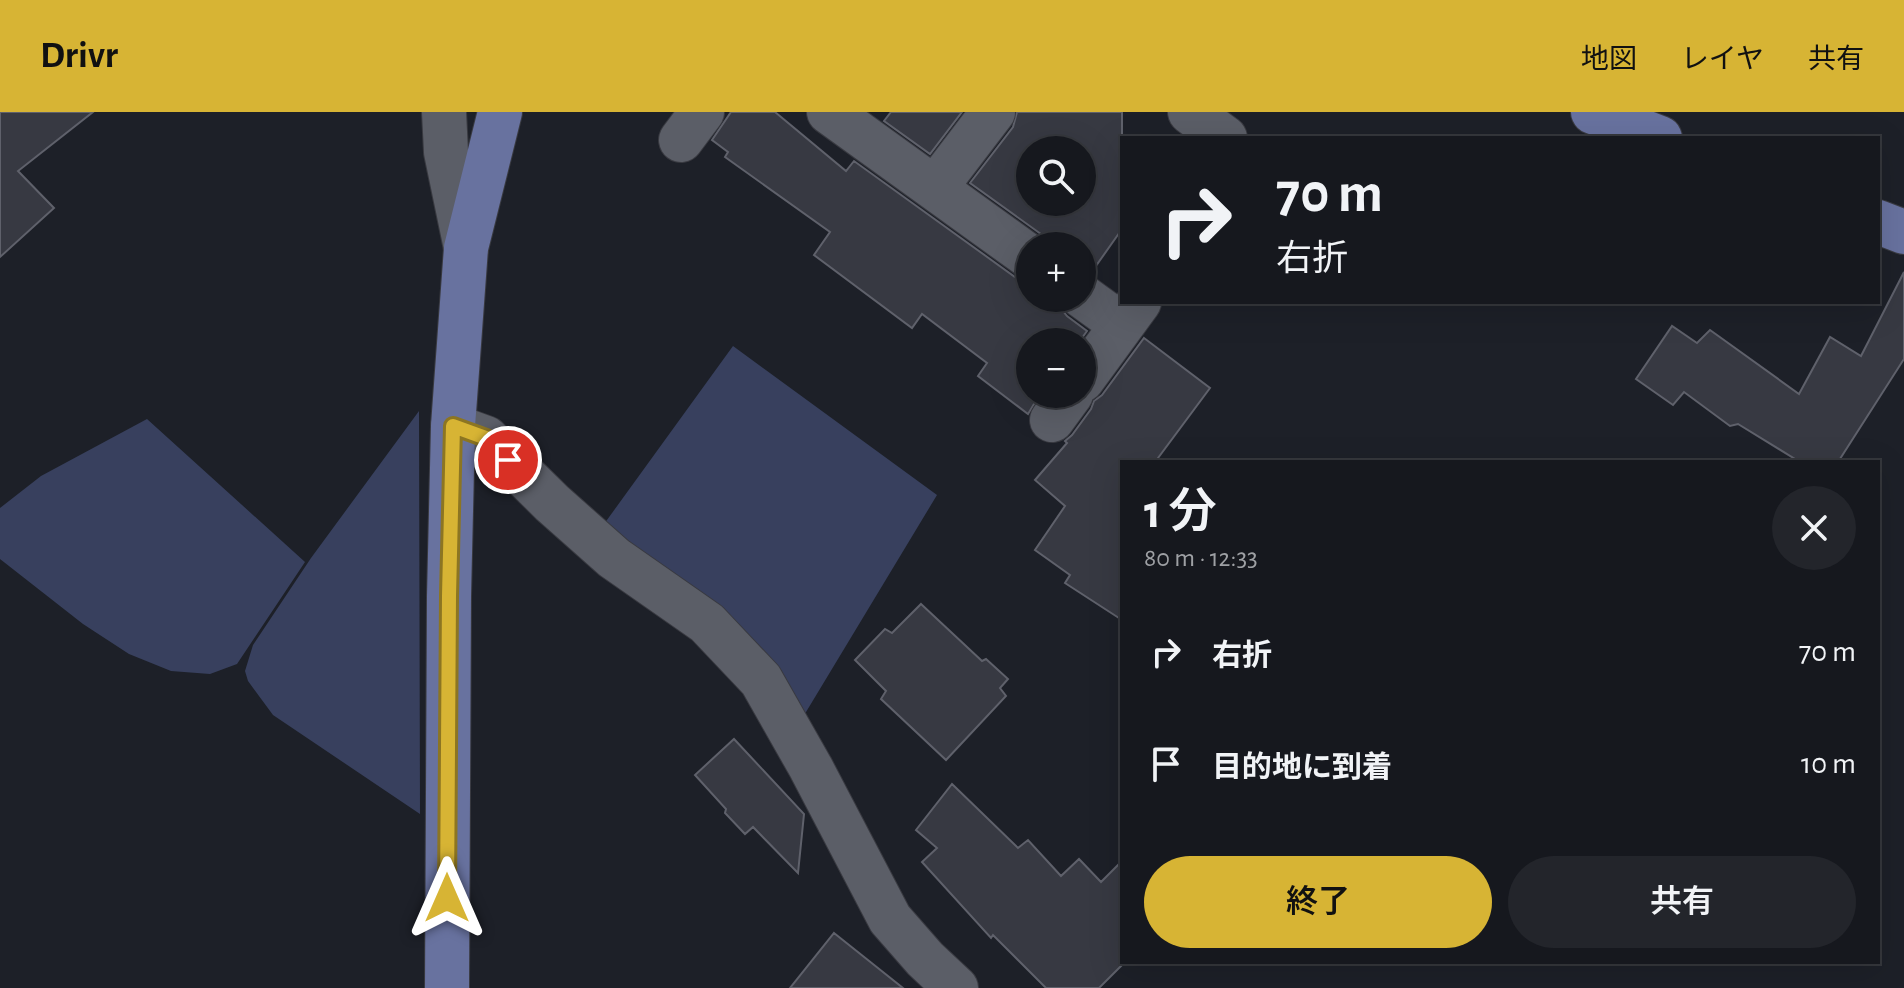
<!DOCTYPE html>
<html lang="ja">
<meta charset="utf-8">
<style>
:root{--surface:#16181e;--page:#23252b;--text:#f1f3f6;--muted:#9ea0a4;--line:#35373c;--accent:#d7b434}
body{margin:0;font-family:"Alegreya Sans","Noto Sans JP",sans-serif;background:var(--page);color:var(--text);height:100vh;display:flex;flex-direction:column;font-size:30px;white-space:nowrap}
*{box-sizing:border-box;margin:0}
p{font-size:26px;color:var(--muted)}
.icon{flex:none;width:44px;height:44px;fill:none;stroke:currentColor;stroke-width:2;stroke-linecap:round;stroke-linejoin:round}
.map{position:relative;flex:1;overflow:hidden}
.drawer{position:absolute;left:1120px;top:348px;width:760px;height:504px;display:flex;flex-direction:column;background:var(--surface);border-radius:0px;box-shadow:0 8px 32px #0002,0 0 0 2px var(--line)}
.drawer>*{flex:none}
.banner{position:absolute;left:1120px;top:24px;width:760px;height:168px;border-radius:0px;box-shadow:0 8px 32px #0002,0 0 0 2px var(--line);background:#16181e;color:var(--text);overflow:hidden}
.tools{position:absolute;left:1016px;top:24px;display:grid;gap:16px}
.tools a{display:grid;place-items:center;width:80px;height:80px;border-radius:50%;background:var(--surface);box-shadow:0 8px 32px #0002,0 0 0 2px var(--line);font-size:40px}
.pin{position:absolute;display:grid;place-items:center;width:68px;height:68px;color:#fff;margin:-34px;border:4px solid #fff;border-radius:50%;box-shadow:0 2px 8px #0007}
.me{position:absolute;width:88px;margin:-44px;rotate:0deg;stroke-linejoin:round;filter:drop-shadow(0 0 6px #0008)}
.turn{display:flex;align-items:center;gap:28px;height:168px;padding:0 24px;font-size:36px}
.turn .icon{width:104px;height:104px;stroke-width:2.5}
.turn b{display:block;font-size:56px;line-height:68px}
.round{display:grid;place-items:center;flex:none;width:84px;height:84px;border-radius:42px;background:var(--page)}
.headline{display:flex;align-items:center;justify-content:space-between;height:136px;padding:0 24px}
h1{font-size:48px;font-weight:600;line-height:60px}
.button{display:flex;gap:16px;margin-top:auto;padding:16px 24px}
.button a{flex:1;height:92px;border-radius:48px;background:var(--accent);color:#111;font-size:32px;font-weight:600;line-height:92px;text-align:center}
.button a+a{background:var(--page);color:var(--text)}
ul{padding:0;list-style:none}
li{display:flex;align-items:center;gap:24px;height:112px;padding:0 24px}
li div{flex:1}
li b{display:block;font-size:30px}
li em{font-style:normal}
header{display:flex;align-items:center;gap:48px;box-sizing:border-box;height:112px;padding:0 40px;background:var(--accent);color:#111}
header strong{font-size:38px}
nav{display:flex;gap:44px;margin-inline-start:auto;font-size:28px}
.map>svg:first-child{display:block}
.green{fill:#38405e}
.building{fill:#373942;stroke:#5f616b;stroke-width:2;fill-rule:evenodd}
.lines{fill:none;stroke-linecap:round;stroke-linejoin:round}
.minor-casing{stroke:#393a41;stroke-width:46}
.major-casing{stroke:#393a41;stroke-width:46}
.minor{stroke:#5b5e67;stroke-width:44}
.major{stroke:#68729f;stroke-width:44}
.route-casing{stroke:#8c7522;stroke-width:20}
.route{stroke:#d7b434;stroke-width:14}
</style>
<header>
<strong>Drivr</strong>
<nav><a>地図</a><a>レイヤ</a><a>共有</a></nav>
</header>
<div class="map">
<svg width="1904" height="876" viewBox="0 0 1904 876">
<rect width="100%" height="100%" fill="#1d2028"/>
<!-- green -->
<path class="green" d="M733,234L937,383L803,605L599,419Z
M419,299L420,702L273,603L248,569L245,559L253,533L311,446Z
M147,307L305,450L237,552L210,562L171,559L129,542L83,512L0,447V396L41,364Z"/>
<!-- building -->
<path class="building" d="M0,0H93L18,59L54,96L0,145Z
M731,0H775L846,59L854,49L1015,165L1030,170V186H1058L1060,195L1067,204L1087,219L1079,230H1030V282H1040L1028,302L978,264L987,251L922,202L912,216L814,143L830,120L725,45L728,40L712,28Z
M891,0H962L930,42L884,9Z
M1017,0H1122V117L1091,161L1082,159V134H1052L1045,125L970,71L1013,15ZM1030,38H1082V90H1030Z
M1904,160V247L1838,350H1800L1738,312L1730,314L1684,280L1673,293L1636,267L1672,214L1697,231L1710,218L1799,282L1830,225L1861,244Z
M1144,226L1210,276L1155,350H1122V508L1065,471L1070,463L1035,438L1065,394L1035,368L1067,331L1065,329L1072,323L1091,297L1094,289L1102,283Z
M921,492L982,549L986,547L1008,567L1000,576L1006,584L946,648L881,587L886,579L855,548L885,517L892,521Z
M734,627L804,702L798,761L753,715L745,722L725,701L726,697L695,663Z
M952,672L1018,736L1028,728L1061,764L1079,747L1101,770L1122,749V853L1099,876H1046L993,823L991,826L922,750L937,736L916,718Z
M834,821L903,876H790Z"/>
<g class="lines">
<defs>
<path id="minor" d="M444,0L446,40L466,136
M829,0L1030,145
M1190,0L1225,26
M681,28L702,0
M935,76L993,0
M1082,184L1122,213
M1082,268L1139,190
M1052,308L1071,282
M453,314L486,326L552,391L614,446L707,511L761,568L811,656L890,807L925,847L956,876"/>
<path id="major" d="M1593,0L1660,26
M1878,110L1904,120
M447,876L449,484L453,314L466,136L500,0"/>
</defs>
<!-- minor casing -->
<use href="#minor" class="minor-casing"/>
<!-- major casing -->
<use href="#major" class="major-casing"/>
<!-- minor -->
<use href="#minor" class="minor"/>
<!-- major -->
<use href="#major" class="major"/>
</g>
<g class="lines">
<defs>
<path id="route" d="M447,786L449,484L453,314L486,326L508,348"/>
</defs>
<!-- route casing -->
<use href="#route" class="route-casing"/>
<!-- route -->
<use href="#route" class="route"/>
</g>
</svg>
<div class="tools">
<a><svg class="icon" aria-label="search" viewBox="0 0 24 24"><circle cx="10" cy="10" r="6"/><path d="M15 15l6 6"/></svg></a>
<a>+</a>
<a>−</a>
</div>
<div class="pin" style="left:508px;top:348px;background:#d93025"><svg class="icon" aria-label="arrive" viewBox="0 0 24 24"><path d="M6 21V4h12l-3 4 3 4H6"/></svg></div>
<svg class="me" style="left:447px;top:786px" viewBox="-20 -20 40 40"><path d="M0-17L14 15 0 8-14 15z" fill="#d7b434" stroke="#fff" stroke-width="4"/></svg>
<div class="banner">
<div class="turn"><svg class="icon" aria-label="right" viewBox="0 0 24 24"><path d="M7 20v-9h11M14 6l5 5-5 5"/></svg><div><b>70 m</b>右折</div></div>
</div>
<section class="drawer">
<div class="headline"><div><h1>1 分</h1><p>80 m · 12:33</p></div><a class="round"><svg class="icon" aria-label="close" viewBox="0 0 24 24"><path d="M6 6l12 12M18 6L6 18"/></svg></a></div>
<ul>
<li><svg class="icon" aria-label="right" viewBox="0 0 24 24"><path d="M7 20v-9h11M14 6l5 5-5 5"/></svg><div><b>右折</b></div><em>70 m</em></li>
<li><svg class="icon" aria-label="arrive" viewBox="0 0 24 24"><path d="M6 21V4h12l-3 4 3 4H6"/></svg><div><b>目的地に到着</b></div><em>10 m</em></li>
</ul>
<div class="button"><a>終了</a><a>共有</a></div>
</section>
</div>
